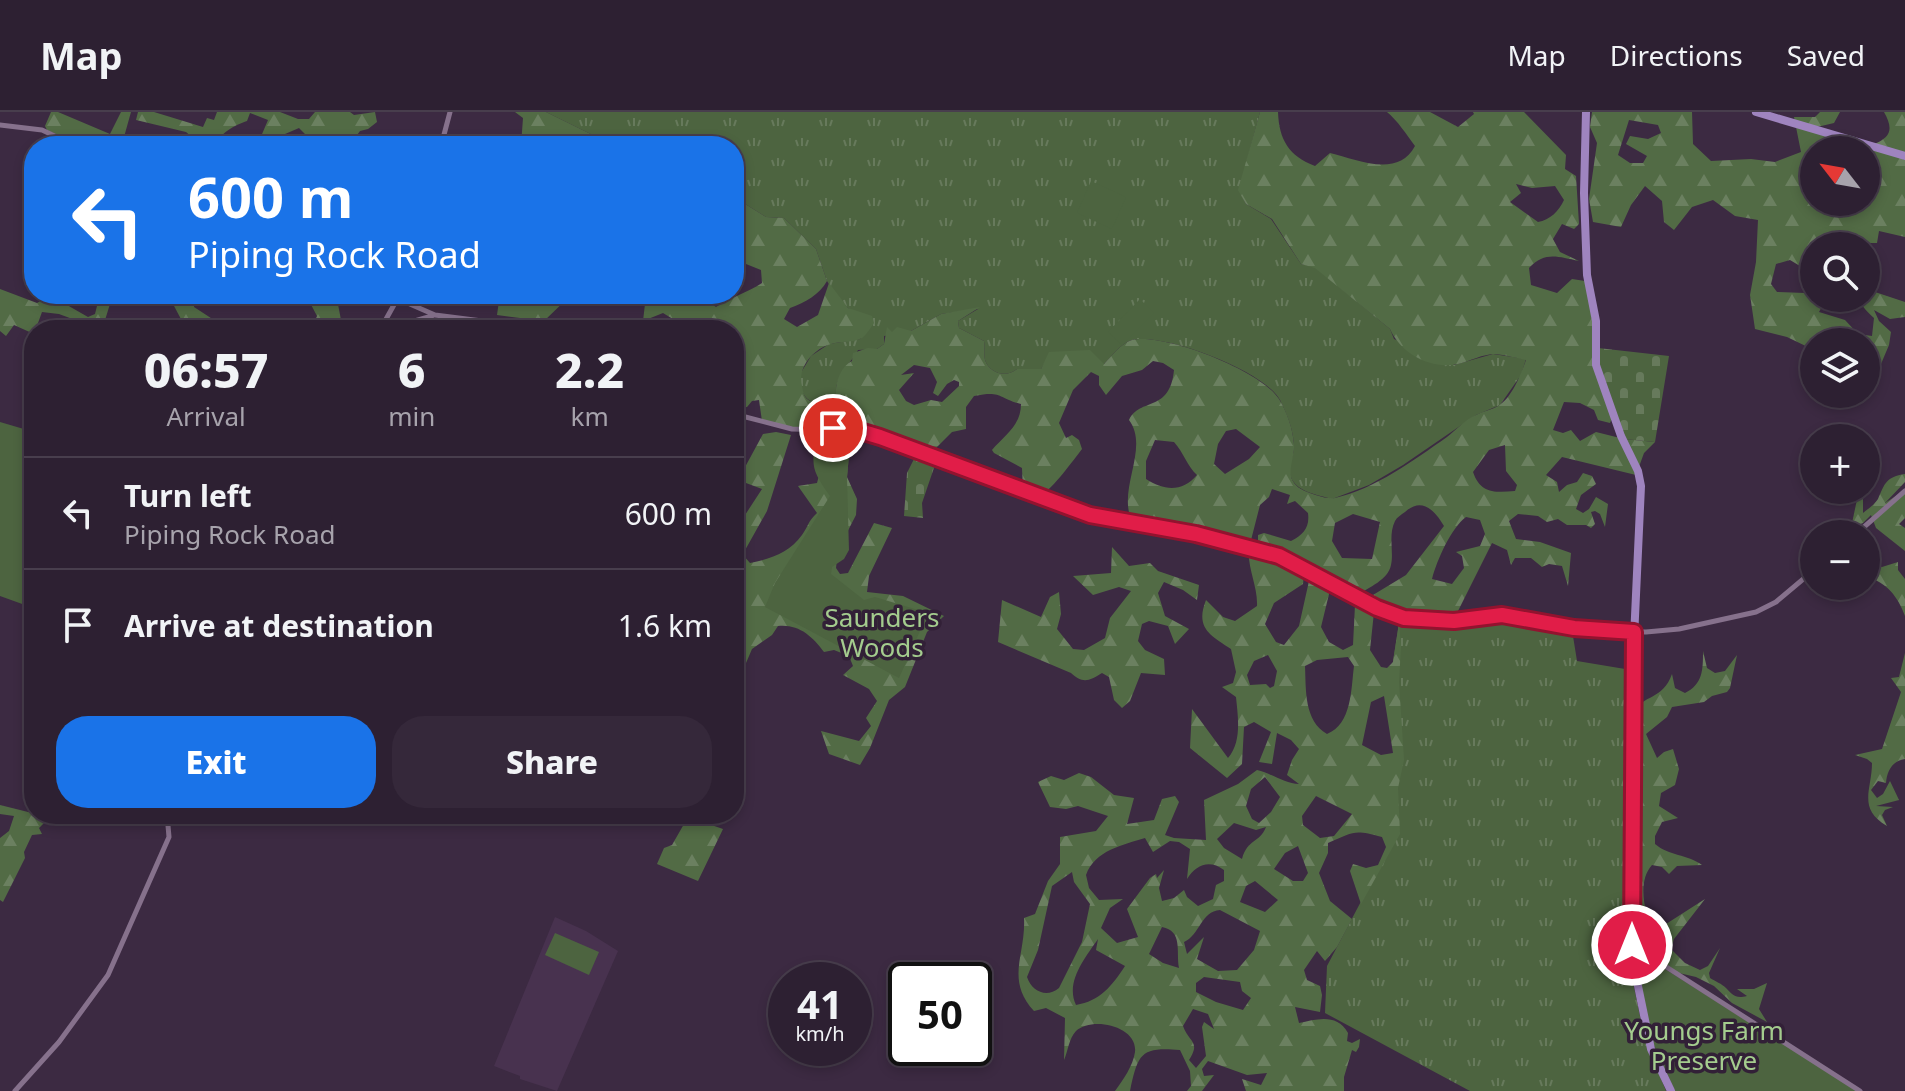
<!DOCTYPE html>
<meta charset="utf-8">
<style>
:root{--surface:#2d2032;--page:#35283a;--text:#f1f3f6;--muted:#a7a3ac;--line:#483e4d;--accent:#1a73e8}
body{margin:0;font-family:"Noto Sans",sans-serif;background:var(--page);color:var(--text);height:100vh;display:flex;flex-direction:column;font-size:30px;white-space:nowrap}
*{box-sizing:border-box;margin:0}
p{font-size:26px;color:var(--muted)}
.icon{flex:none;width:44px;height:44px;fill:none;stroke:currentColor;stroke-width:2;stroke-linecap:round;stroke-linejoin:round}
.map{position:relative;flex:1;overflow:hidden}
.side{position:absolute;left:24px;top:208px;width:720px;height:504px;display:flex;flex-direction:column;background:var(--surface);border-radius:32px;box-shadow:0 4px 12px #0003,0 0 0 2px var(--line)}
.side>*{flex:none}
.banner{position:absolute;left:24px;top:24px;width:720px;height:168px;border-radius:32px;box-shadow:0 4px 12px #0003,0 0 0 2px var(--line);background:#1a73e8;color:#fff;overflow:hidden}
.needle{width:52px;rotate:301deg}
.controls{position:absolute;left:1800px;top:24px;display:grid;gap:16px}
.controls a{display:grid;place-items:center;width:80px;height:80px;border-radius:50%;background:var(--surface);box-shadow:0 4px 12px #0003,0 0 0 2px var(--line);font-size:40px}
.speed{position:absolute;left:768px;top:850px;display:flex;gap:16px;font-size:40px;font-weight:700;text-align:center}
.speed>*{display:grid;place-content:center;width:104px;height:104px;border-radius:50%;background:var(--surface);box-shadow:0 4px 12px #0003,0 0 0 2px var(--line);line-height:1}
.speed small{font-size:20px;font-weight:400}
.speed .limit{border:4px solid #111;border-radius:12px;background:#fff;color:#111}
.pin{position:absolute;display:grid;place-items:center;width:68px;height:68px;color:#fff;margin:-34px;border:4px solid #fff;border-radius:50%;box-shadow:0 2px 8px #0007}
.me{position:absolute;width:88px;margin:-44px;rotate:0deg;stroke-linejoin:round;filter:drop-shadow(0 0 6px #0008)}
.turn{display:flex;align-items:center;gap:28px;height:168px;padding:0 32px;font-size:36px}
.turn .icon{width:104px;height:104px;stroke-width:2.5}
.turn b{display:block;font-size:56px;line-height:68px}
.eta{display:flex;justify-content:space-evenly;align-items:center;height:136px;text-align:center}
.eta b{font-size:48px;font-weight:800;line-height:56px}
.primary-button{display:flex;gap:16px;margin-top:auto;padding:16px 32px}
.primary-button a{flex:1;height:92px;border-radius:32px;background:var(--accent);color:#fff;font-size:32px;font-weight:800;line-height:92px;text-align:center}
.primary-button a+a{background:var(--page);color:var(--text)}
ul{padding:0;list-style:none}
li{display:flex;align-items:center;gap:24px;height:112px;padding:0 32px;border-top:2px solid var(--line)}
li div{flex:1}
li b{display:block;font-size:30px}
li em{font-style:normal}
header{display:flex;align-items:center;gap:48px;box-sizing:border-box;height:112px;padding:0 40px;background:var(--surface);border-bottom:2px solid var(--line)}
header strong{font-size:38px}
nav{display:flex;gap:44px;margin-inline-start:auto;font-size:28px}
.map>svg:first-child{display:block}
.built{fill:#48324f}
.grass{fill:url(#grass-tufts)}
.forest{fill:url(#forest-firs);fill-rule:evenodd}
.cemetery{fill:url(#cemetery-stones)}
.park{fill:#4d6440}
.lines{fill:none;stroke-linecap:round;stroke-linejoin:round}
.minor{stroke:#86718c;stroke-width:5}
.major{stroke:#9f84bf;stroke-width:8}
.route-casing{stroke:#92132f;stroke-width:20}
.route{stroke:#e11d48;stroke-width:14}
.labels{text-anchor:middle;stroke-width:7;stroke-linejoin:round;paint-order:stroke}
.park-label{font-size:26px;fill:#a4cc8e;stroke:#322037}
</style>
<header>
<strong>Map</strong>
<nav><a>Map</a><a>Directions</a><a>Saved</a></nav>
</header>
<div class="map">
<svg width="1905" height="979" viewBox="0 0 1905 979">
<defs>
<pattern id="grass-tufts" width="24" height="20" patternUnits="userSpaceOnUse" patternTransform="scale(2)"><rect width="24" height="20" fill="#4d6440"/><path d="M3 7l-1-3M5 7V3M7 7l1-3M15 17l-1-3M17 17v-4M19 17l1-3" fill="none" stroke="#677a5c"/></pattern>
<pattern id="forest-firs" width="22" height="20" patternUnits="userSpaceOnUse" patternTransform="scale(2)"><rect width="22" height="20" fill="#526b45"/><path d="M5 1l3.5 6h-7zM16 11l3.5 6h-7z" fill="#6b8060"/></pattern>
<pattern id="cemetery-stones" width="16" height="16" patternUnits="userSpaceOnUse" patternTransform="scale(2)"><rect width="16" height="16" fill="#4d6440"/><path d="M2 7V4a2 2 0 0 1 4 0v3zM10 15v-3a2 2 0 0 1 4 0v3z" fill="#677a5c"/></pattern>
</defs>
<rect width="100%" height="100%" fill="#3c2a42"/>
<!-- built -->
<path class="built" d="M429,207L471,210L490,212L489,218H387Z
M555,805L586,819L618,839L557,979L520,967V964L494,954Z"/>
<!-- grass -->
<path class="grass" d="M546,0H1260L1239,78L1246,92L1271,107L1301,152L1315,155L1390,217L1394,227L1454,253L1493,242L1526,247L1521,263L1500,293L1476,303L1403,353L1369,373L1332,387C1319,383 1296,380 1291,365C1287,354 1294,345 1294,335C1294,319 1287,302 1280,288C1265,259 1163,220 1132,228C1120,232 1112,244 1104,252L1045,250L1041,257H1017C1007,266 990,262 985,248C984,243 985,235 984,229L959,216L958,209L978,197L941,202L911,219L884,224V232L877,237L858,238C850,253 835,263 836,282H829L817,291C802,288 802,278 799,264L811,244L829,232L860,227L873,211L848,196L838,186L827,169L816,137L784,106L766,105L734,85V34H615Z
M1494,505L1512,506L1572,518L1577,549L1631,558L1630,856L1645,928L1666,979H1470L1325,901L1327,854L1396,723L1394,673L1400,646L1390,568L1399,511Z"/>
<!-- forest -->
<path class="forest" d="M51,0H58L110,22L121,0H131L124,25L126,34H84L47,18L45,14Z
M138,0H154L203,15L207,6L214,8L217,0H280L298,7H309L315,0H350L354,3L375,0L377,10L368,17L360,19L349,34H304L306,23L299,16L278,25L274,34H257L268,8L250,1L247,9C235,13 219,21 216,34H193L192,25L186,20L136,8Z
M515,0H546L615,34H521L523,6Z
M1260,0H1278C1279,28 1289,44 1315,54L1330,41C1356,47 1398,67 1415,34C1407,23 1397,8 1387,0H1430L1458,15L1474,2L1473,0H1524L1566,43L1565,57L1576,64L1579,112L1574,117L1562,112L1553,127L1560,140L1579,149C1558,145 1545,139 1529,156L1531,173L1557,181L1572,167L1585,169L1612,306L1610,311L1598,308L1594,298L1580,291L1564,290L1553,318L1563,321L1571,318L1580,329L1596,320L1624,327L1655,330L1644,341L1636,363L1562,345L1546,363L1557,370L1559,380L1567,373L1577,370L1583,361L1592,364L1596,372L1581,383L1576,397L1583,401L1589,397L1596,385L1608,392L1605,415L1600,402L1595,399L1591,400L1595,412L1591,416L1586,413H1567L1558,407L1547,410L1538,404L1518,402L1509,409L1516,427L1540,430L1571,441L1568,474L1562,454L1549,452L1542,455L1531,446H1515L1511,453L1507,438L1492,431L1456,503L1399,504L1370,492L1368,486L1406,463L1444,414C1434,397 1421,385 1405,400C1401,403 1397,405 1395,409C1388,423 1394,440 1391,453C1388,468 1369,475 1358,483L1295,449L1258,435V423L1264,421L1291,429C1303,423 1310,416 1308,401L1295,389L1287,392L1290,383L1272,377L1269,385L1260,393L1250,432L1130,404C1120,373 1149,335 1129,308C1140,285 1170,301 1174,258L1163,251L1153,249L1142,258L1122,264L1106,283L1099,273V264L1091,260L1073,278L1059,311L1066,326L1072,323L1079,328L1082,337C1075,346 1051,379 1043,381C1037,382 1030,380 1023,380L1022,356L994,341L992,338C1004,324 1021,314 1021,292C998,286 1002,278 974,284L966,295V317L952,320L929,343L860,319L793,316L762,309L759,288L752,289L747,295L734,297V218H691L663,201L643,209L645,192L641,182H677L678,187L690,188L698,183L716,195C731,185 747,181 762,171L761,158L736,148L734,142V85L766,105L784,106L816,137L827,169C819,183 806,190 790,196L784,207L797,215L818,203L829,171L848,196L872,204L874,211C870,216 867,222 862,226C853,231 841,229 831,232C813,237 797,256 802,274C804,285 805,288 817,291L829,282H836C835,271 841,254 852,249L853,241L868,236L877,237L884,232L887,215L892,220L897,215L911,219L941,202L980,195L958,209L959,216L984,229C985,235 984,243 985,248C990,262 1007,266 1017,257H1041L1049,240L1090,238L1104,252C1112,244 1120,232 1132,228C1163,220 1262,259 1279,287C1287,300 1293,317 1294,333C1295,349 1282,365 1301,377C1308,381 1328,388 1335,386C1375,377 1414,348 1447,325C1456,318 1465,308 1476,303C1483,299 1492,298 1498,294C1512,286 1521,262 1526,248C1517,246 1505,243 1495,242C1483,242 1470,249 1458,252C1432,258 1401,242 1390,217L1315,156L1301,152L1272,107L1246,92L1238,78ZM1516,72L1532,76L1555,74L1564,88C1559,99 1550,108 1538,110L1510,90L1521,81ZM914,253L930,256L937,270L933,281L938,284L947,272L954,268L959,270V274L942,290L931,288L914,293L906,289L899,278L914,261L901,263ZM1236,317L1260,335L1249,347L1225,362L1214,352L1218,332L1226,319ZM1155,328L1174,330C1184,341 1187,354 1197,363C1183,380 1164,379 1146,367V349ZM1505,333L1506,359L1517,373L1515,379C1494,381 1480,381 1473,360L1489,338ZM1353,402L1380,410L1372,447L1342,446L1332,429L1335,411ZM1466,405L1480,408L1485,422L1480,434L1456,440L1462,444L1464,456L1452,472L1432,467C1437,448 1451,416 1466,405Z
M1592,0H1692L1693,32L1711,49L1751,47L1775,50L1801,40L1794,5H1815L1820,0H1840L1834,11L1817,15L1874,32C1892,25 1893,16 1884,0H1905V43L1892,42L1905,48V125L1879,119L1877,131H1863L1862,134H1814V171L1810,160L1790,148L1776,152L1771,172L1777,180L1805,181L1814,174V186H1866V177L1905,190V205L1890,207L1874,198L1879,209L1891,220L1889,233L1878,259L1866,263V230H1814V238L1787,225L1755,217L1750,183L1756,150L1758,108L1735,104L1713,88L1692,95L1674,118L1664,110L1662,89L1645,74L1631,93L1621,115L1593,110L1589,87L1597,31L1590,15ZM1629,8L1658,13L1661,21L1648,27L1630,24L1626,32L1647,44L1643,51H1630L1618,43ZM1814,38H1866V90H1814ZM1844,187C1865,190 1860,194 1874,206L1872,224L1858,222L1845,208L1819,200L1825,189Z
M0,177L37,191L52,182H68L67,193L88,205L95,202L100,182H113L102,218L59,202L42,200L34,222L14,213L6,224L0,219Z
M179,182H195L194,195L217,210L224,218H162L152,207C161,212 173,216 182,209L173,192Z
M302,182H336L341,208L356,217L361,210L366,218H311L317,204L307,185Z
M512,182H572L544,209L497,203L499,189Z
M776,320L791,323L767,399L744,440L743,443L750,451C770,447 789,441 802,423C808,415 808,409 817,401L798,374L817,371L822,352L851,320L847,365L857,387L856,403L838,438L836,456L840,462L848,461L874,411L892,416L869,464L867,480L903,484L944,504L927,520L905,575L889,588L870,636L860,653L829,642L821,619L859,629L871,614L866,606L877,589L869,577L843,563L853,554L849,544L834,538L824,540C812,524 799,512 778,514L772,523L752,537L734,579V420L762,377L738,368L763,322Z
M1905,362V370L1885,391L1905,378V406L1899,412L1905,416V439L1876,416L1871,403L1863,411L1851,416L1859,378H1863V401C1868,397 1875,392 1878,387C1885,371 1886,365 1905,362Z
M1112,435L1129,454L1150,451L1158,459L1199,473L1197,488L1183,478L1164,470L1158,481L1165,504L1189,517L1175,532L1168,514L1149,509L1142,512L1138,529L1145,538L1164,547L1165,563L1141,561L1130,589L1122,596L1114,588L1109,565L1102,561C1089,569 1083,572 1071,561L998,530L1002,488L1041,505L1050,485L1059,480L1061,502L1057,517L1073,537L1084,538L1105,526L1110,506L1131,479L1119,475L1093,483L1073,464L1111,461Z
M1249,436L1277,445L1304,460L1303,472L1274,491L1265,512L1276,530L1284,533L1299,514L1309,469L1330,478L1321,515L1329,530L1343,538L1353,533L1355,493L1374,500L1370,538L1381,555L1387,556L1393,550L1399,511L1401,534L1399,570L1404,648L1398,676L1400,722L1361,792L1350,759L1353,752L1366,756L1378,753L1386,735L1382,725C1353,717 1354,720 1328,731V741L1319,761L1330,789L1352,807L1337,835L1325,849L1317,839L1304,858L1307,868L1320,874L1322,883L1320,900L1295,895L1299,911C1317,907 1337,901 1348,921L1347,929L1352,931L1360,927L1359,935L1356,940L1352,938L1344,965V979H1246L1242,967L1261,973L1267,961L1247,963L1208,949L1202,957L1204,964L1214,963L1202,979H1187L1191,974L1190,959L1180,938C1141,935 1138,941 1130,979H1115C1123,968 1133,954 1135,940C1138,914 1092,904 1076,919C1069,926 1068,939 1064,948L1065,906L1046,896L1034,899C1005,867 1026,843 1024,806L1035,802L1048,769L1060,752V725L1096,719L1108,704L1078,694L1066,697L1050,695L1038,670L1051,664L1064,668L1079,661L1091,665L1114,683L1134,686L1127,712L1154,708L1162,687L1175,684L1179,690L1165,723L1174,726L1206,728L1204,688L1238,672L1257,658C1271,661 1285,672 1299,672L1287,663L1292,648L1299,637L1291,628L1277,621L1272,652L1259,650L1271,620L1254,610L1244,615L1242,652L1227,666L1190,636L1192,597L1228,646C1242,630 1238,605 1236,585L1222,575L1233,571L1236,560L1231,537C1210,523 1195,516 1206,488L1223,505L1235,509L1257,494C1258,474 1247,456 1249,436ZM1268,543L1277,559L1274,574L1270,576L1266,572L1250,573L1247,563L1254,549ZM1348,545L1354,554C1351,577 1352,612 1327,622C1304,609 1306,578 1305,554L1317,548ZM1384,584L1393,641L1381,643L1362,633L1371,590ZM1265,665L1280,685L1271,700L1259,711L1252,707L1246,694L1251,677ZM1316,684L1352,702L1334,724L1320,726L1303,713L1302,704ZM1234,711L1256,718L1266,715C1259,732 1248,726 1242,747L1224,736L1217,727ZM1145,726L1153,740L1170,729L1179,730L1190,737L1187,767C1196,753 1209,747 1224,758V769L1216,773L1213,787L1198,794L1187,785L1184,778L1174,786L1162,789L1159,776L1164,758L1157,766L1156,762L1150,766L1127,797L1138,825L1117,831L1101,816L1110,796L1123,787L1099,788L1089,776L1086,763C1095,738 1123,733 1145,726ZM1298,734L1308,761L1303,769H1293L1274,757L1285,741ZM1072,760L1074,770L1090,792L1082,830L1059,876C1047,886 1032,880 1027,865L1038,838L1052,774ZM1255,769L1278,788L1265,800L1240,790L1246,774ZM1220,798L1260,819L1254,838L1237,858L1218,859L1197,847L1204,825L1187,842L1184,830C1200,823 1201,799 1220,798ZM1162,815C1183,819 1176,839 1179,856L1163,851L1149,842ZM1098,827L1096,838L1125,854C1112,874 1100,889 1076,893C1065,870 1085,846 1098,827ZM1204,865L1240,870L1242,879L1251,886L1243,898L1216,890L1196,880V871ZM1193,897L1208,902L1214,917L1204,910L1202,915L1206,944L1196,956L1189,948C1201,929 1189,931 1183,914Z
M1898,450V458L1905,467V504C1898,485 1887,470 1866,465V453L1882,455Z
M1703,539L1707,556L1715,561L1725,559L1737,543L1730,576L1727,580L1712,584L1704,590L1672,595L1667,605L1646,622L1657,646L1664,640L1673,637L1679,657L1675,673L1661,681L1659,694L1678,706L1662,710L1655,724V732C1669,744 1687,742 1702,753L1677,754L1669,762L1662,755L1652,753C1636,771 1646,801 1652,821L1705,787L1674,827L1671,837L1685,851L1700,858L1708,854L1720,836L1709,861L1710,866C1715,869 1722,872 1726,876C1733,883 1735,887 1747,884L1737,877H1754L1767,871L1759,897L1767,910L1732,891L1714,874L1696,865L1679,861L1633,832L1634,600C1642,583 1663,588 1672,562L1675,576L1685,581C1703,572 1703,558 1703,539Z
M1905,541V647C1892,649 1887,659 1886,671L1878,669L1871,678L1877,686L1883,682L1890,669L1899,688L1876,694L1893,695L1885,698L1882,703L1887,714C1857,696 1872,678 1872,651L1867,647L1855,643L1882,637L1901,580L1891,566L1899,565Z
M0,693L48,705L53,702H80L74,709L44,711L39,716L42,722L32,723L24,740L25,746L3,790L0,788V726L9,719L14,704L0,702Z
M688,705L723,717L698,769L657,752L664,736L672,733Z"/>
<!-- cemetery -->
<path class="cemetery" d="M1598,236L1669,244L1655,330L1624,327L1598,255Z
M916,343L936,350L922,391L923,406L904,404L907,361Z"/>
<!-- park -->
<path class="park" d="M1091,69L1126,85L1112,117L1077,101Z
M1140,187L1154,201L1122,233L1108,220Z
M0,310L34,320V469L25,493L0,484Z
M818,319L851,320L847,366L849,438L844,447L832,455L831,462L864,488L875,485L928,501L899,566L765,495L775,471L830,384C810,356 811,353 818,319Z
M555,821L599,840L589,863L545,843Z
M1635,838L1858,979H1675L1651,927Z"/>
<g class="lines">
<!-- minor -->
<path class="minor" d="M0,13L42,18L76,34
M441,34L450,0
M387,182L435,203L553,218
M380,218L400,182
M383,218L432,204
M734,302L792,317L860,319L1090,403L1196,422L1263,439L1294,451L1377,496L1410,508L1454,509L1502,503L1600,519L1646,520L1679,517L1756,500L1776,490L1814,458
M1856,422L1905,379
M1632,833L1860,979
M15,979L59,930L108,863L169,725L167,702"/>
<!-- major -->
<path class="major" d="M1586,0L1584,81L1587,163L1596,209V253L1621,324L1638,359L1641,374L1633,548L1632,845L1651,937L1671,979
M1756,0L1905,44"/>
</g>
<g class="lines">
<defs>
<path id="route" d="M833,316L860,319L880,325L1090,403L1196,422L1279,444L1377,496L1404,506L1454,509L1502,503L1574,516L1634,520L1632,833"/>
</defs>
<!-- route casing -->
<use href="#route" class="route-casing"/>
<!-- route -->
<use href="#route" class="route"/>
</g>
<g class="labels">
<!-- park labels -->
<g class="park-label">
<text x="882" y="515">Saunders<tspan x="882" dy="30">Woods</tspan></text>
<text x="1704" y="928">Youngs Farm<tspan x="1704" dy="30">Preserve</tspan></text>
</g>
</g>
</svg>
<div class="controls">
<a><svg class="needle" viewBox="-14 -14 28 28"><path d="M0-13l5 13h-10z" fill="#e53935"/><path d="M0 13l5-13h-10z" fill="#a7a3ac"/></svg></a>
<a><svg class="icon" aria-label="search" viewBox="0 0 24 24"><circle cx="10" cy="10" r="6"/><path d="M15 15l6 6"/></svg></a>
<a><svg class="icon" aria-label="layers" viewBox="0 0 24 24"><path d="M12 4l9 5-9 5-9-5zM3 14l9 5 9-5"/></svg></a>
<a>+</a>
<a>−</a>
</div>
<div class="speed"><div>41<small>km/h</small></div><div class="limit">50</div></div>
<div class="pin" style="left:833px;top:316px;background:#d93025"><svg class="icon" aria-label="arrive" viewBox="0 0 24 24"><path d="M6 21V4h12l-3 4 3 4H6"/></svg></div>
<svg class="me" style="left:1632px;top:833px" viewBox="-20 -20 40 40"><circle r="17" fill="#e11d48" stroke="#fff" stroke-width="3"/><path d="M0-11L8 9 0 5-8 9z" fill="#fff"/></svg>
<div class="banner">
<div class="turn"><svg class="icon" aria-label="left" viewBox="0 0 24 24"><path d="M17 20v-9H6M10 6l-5 5 5 5"/></svg><div><b>600 m</b>Piping Rock Road</div></div>
</div>
<section class="side">
<div class="eta">
<div><b>06:57</b><p>Arrival</p></div>
<div><b>6</b><p>min</p></div>
<div><b>2.2</b><p>km</p></div>
</div>
<ul>
<li><svg class="icon" aria-label="left" viewBox="0 0 24 24"><path d="M17 20v-9H6M10 6l-5 5 5 5"/></svg><div><b>Turn left</b><p>Piping Rock Road</p></div><em>600 m</em></li>
<li><svg class="icon" aria-label="arrive" viewBox="0 0 24 24"><path d="M6 21V4h12l-3 4 3 4H6"/></svg><div><b>Arrive at destination</b></div><em>1.6 km</em></li>
</ul>
<div class="primary-button"><a>Exit</a><a>Share</a></div>
</section>
</div>
